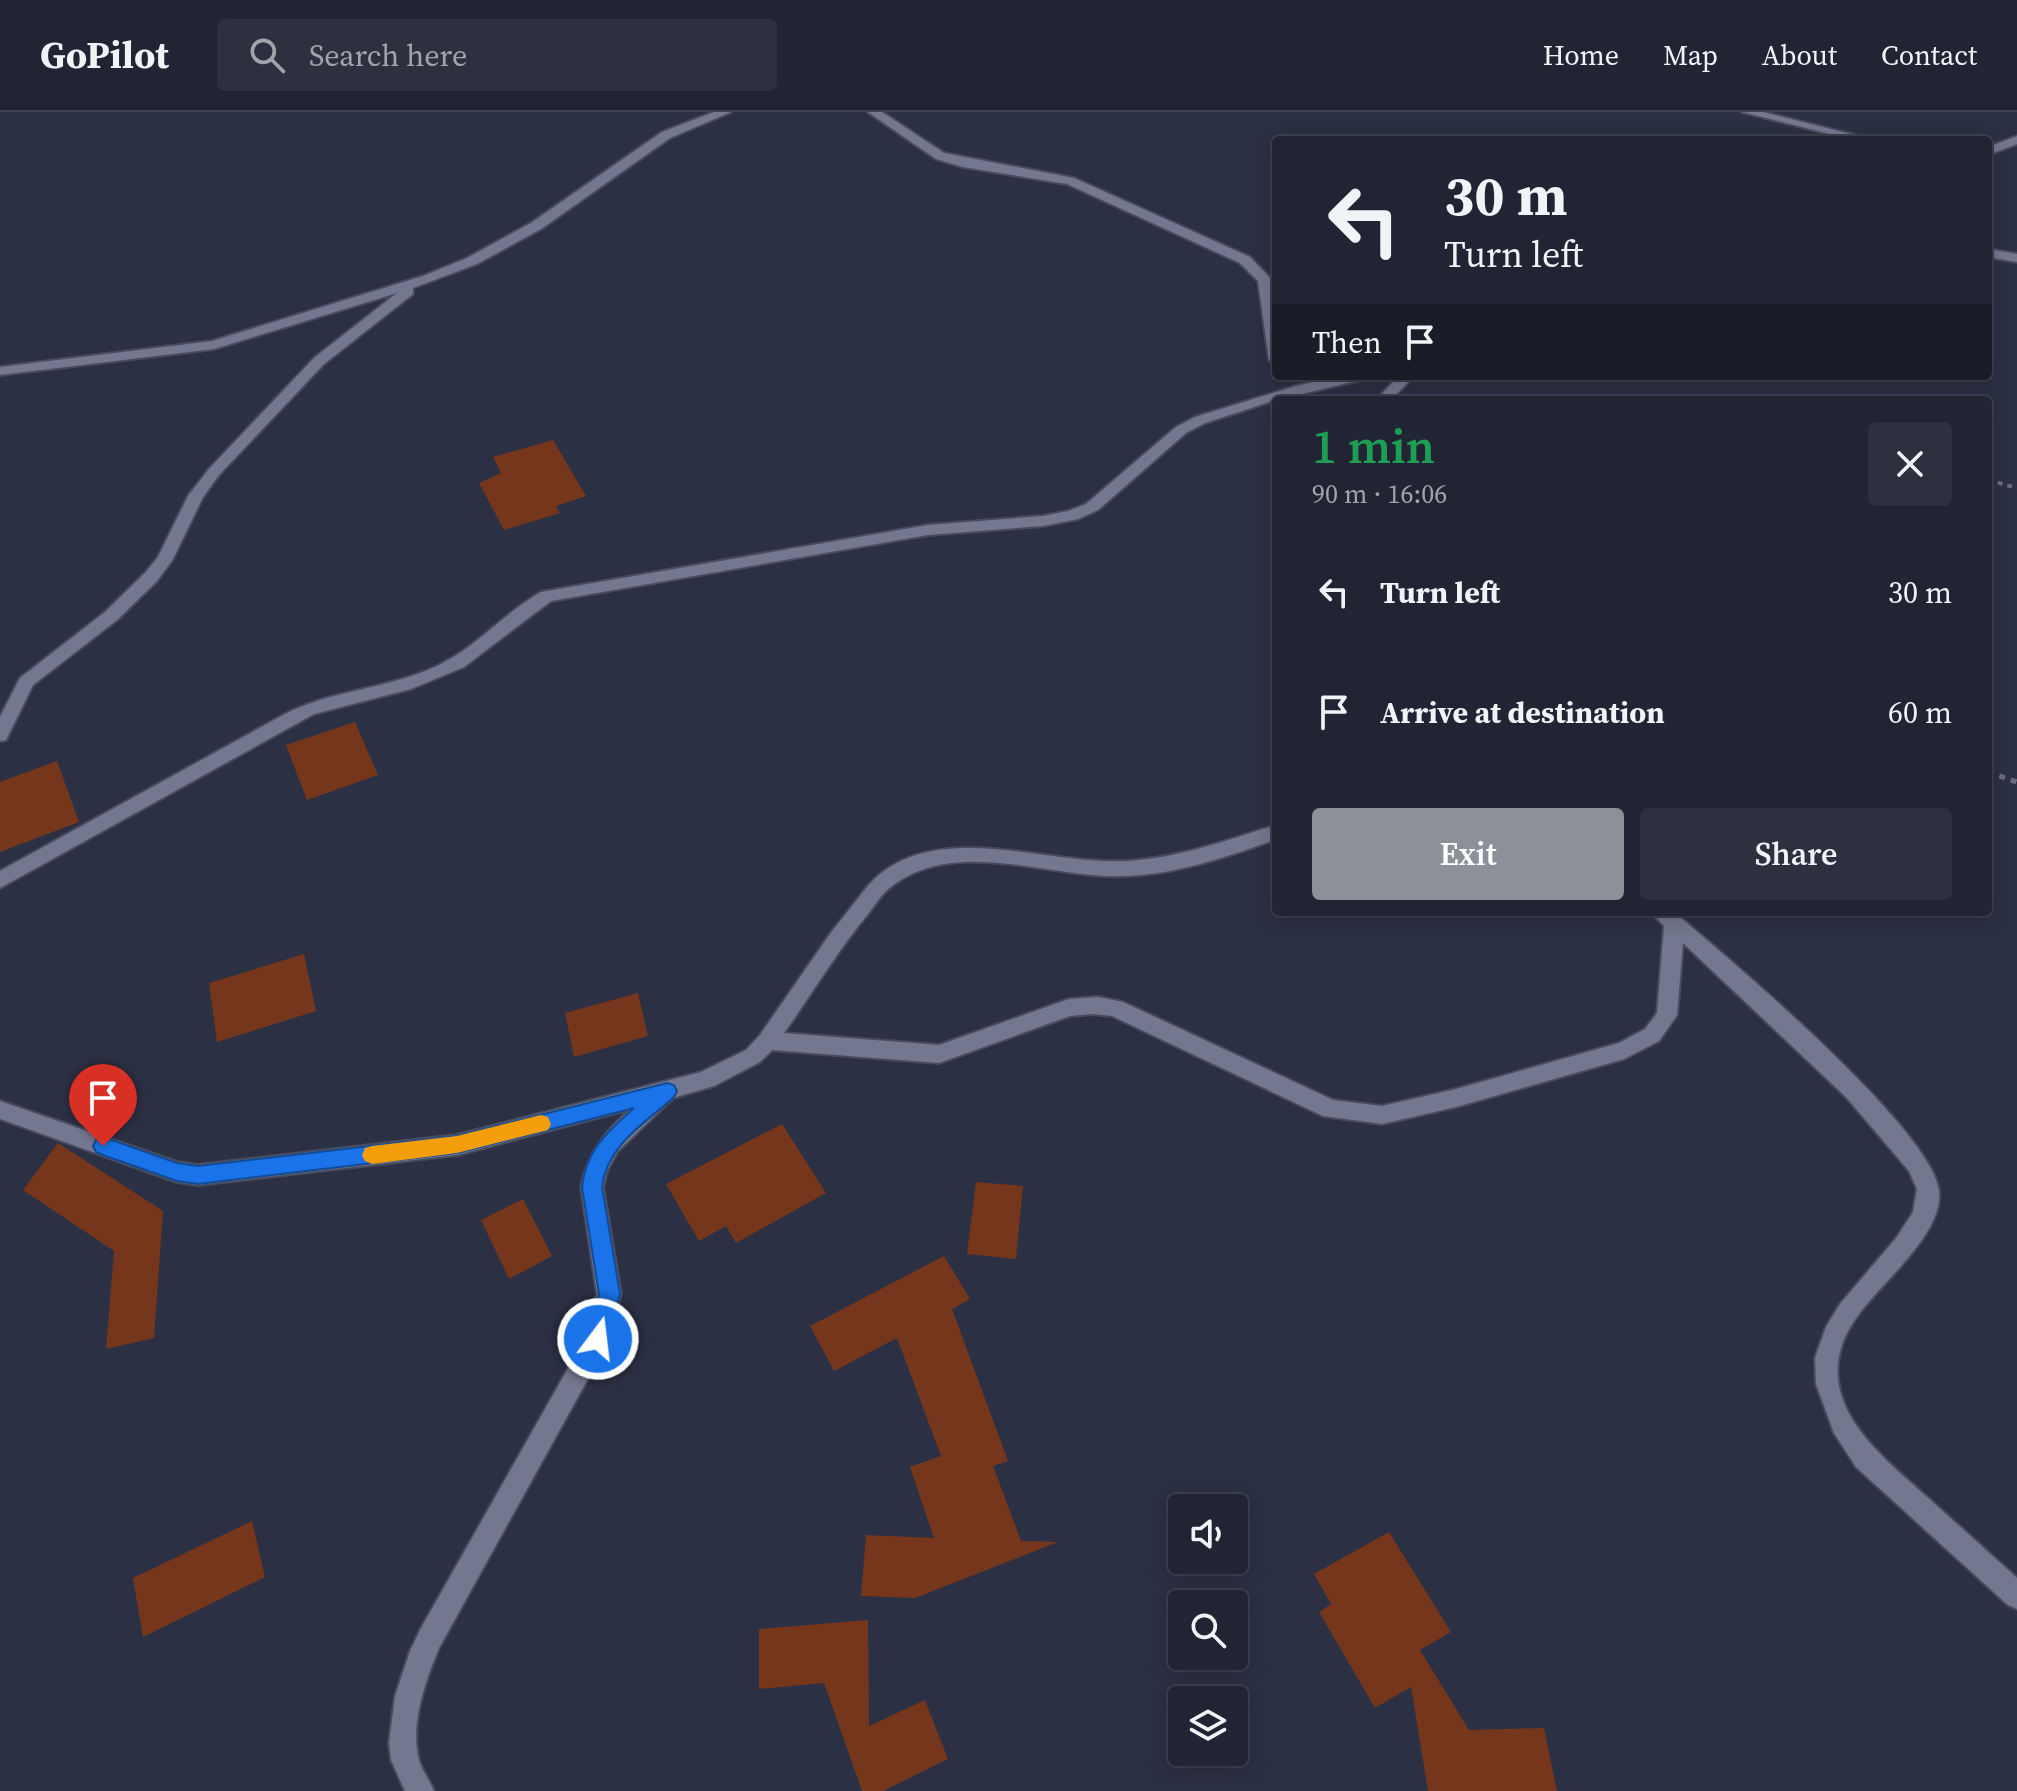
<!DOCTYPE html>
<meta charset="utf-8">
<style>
:root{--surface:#212433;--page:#2d303f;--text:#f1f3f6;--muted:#a2a4ac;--line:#3e414e;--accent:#8c9099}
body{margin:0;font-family:"Source Serif 4",serif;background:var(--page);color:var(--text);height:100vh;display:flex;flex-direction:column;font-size:30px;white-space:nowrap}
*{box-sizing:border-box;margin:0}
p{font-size:26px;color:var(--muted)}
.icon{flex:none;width:44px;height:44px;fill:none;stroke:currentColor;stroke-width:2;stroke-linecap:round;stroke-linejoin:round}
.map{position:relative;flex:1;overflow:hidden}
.details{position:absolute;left:1272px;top:284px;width:720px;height:520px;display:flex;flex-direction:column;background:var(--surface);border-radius:8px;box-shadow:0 4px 20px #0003,0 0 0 2px var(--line)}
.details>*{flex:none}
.guide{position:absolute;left:1272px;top:24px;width:720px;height:244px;border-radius:8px;box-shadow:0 4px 20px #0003,0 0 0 2px var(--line);background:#212433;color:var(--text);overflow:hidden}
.controls{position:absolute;left:1168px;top:1382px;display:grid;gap:16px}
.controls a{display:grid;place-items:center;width:80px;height:80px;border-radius:8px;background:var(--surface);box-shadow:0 4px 20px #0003,0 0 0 2px var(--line);font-size:40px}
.pin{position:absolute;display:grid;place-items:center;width:68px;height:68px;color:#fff;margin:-82px -34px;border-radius:50% 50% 50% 0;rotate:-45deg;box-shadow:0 0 8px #0007}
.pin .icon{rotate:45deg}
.me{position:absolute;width:88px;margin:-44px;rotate:15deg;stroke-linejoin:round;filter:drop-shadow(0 0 6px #0008)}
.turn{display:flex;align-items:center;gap:28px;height:168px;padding:0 40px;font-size:36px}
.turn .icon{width:104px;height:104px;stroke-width:2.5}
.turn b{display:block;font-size:56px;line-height:68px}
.then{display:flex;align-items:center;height:76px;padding:0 40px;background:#0003;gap:16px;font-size:30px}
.round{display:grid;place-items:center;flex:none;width:84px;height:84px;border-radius:8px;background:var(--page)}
.headline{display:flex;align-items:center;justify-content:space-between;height:136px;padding:0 40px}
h1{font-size:48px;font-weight:600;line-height:60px;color:#1e9e55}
.action{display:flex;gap:16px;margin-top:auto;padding:16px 40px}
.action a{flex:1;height:92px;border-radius:8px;background:var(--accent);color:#fff;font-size:32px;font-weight:600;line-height:92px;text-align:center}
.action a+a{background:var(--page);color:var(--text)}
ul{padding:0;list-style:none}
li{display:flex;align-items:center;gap:24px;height:120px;padding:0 40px}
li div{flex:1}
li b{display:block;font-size:30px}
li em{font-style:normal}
header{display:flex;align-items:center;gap:48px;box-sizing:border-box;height:112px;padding:0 40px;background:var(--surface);border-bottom:2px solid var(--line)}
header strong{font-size:38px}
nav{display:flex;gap:44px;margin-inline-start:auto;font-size:28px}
.search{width:560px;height:72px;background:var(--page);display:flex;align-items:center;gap:20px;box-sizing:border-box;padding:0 28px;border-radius:8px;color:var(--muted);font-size:30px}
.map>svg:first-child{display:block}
.building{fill:#76361c}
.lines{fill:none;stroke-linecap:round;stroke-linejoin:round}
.street-casing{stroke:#474b5c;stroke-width:4}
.path-far1{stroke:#686c7e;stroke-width:4;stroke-dasharray:5 5;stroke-linecap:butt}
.path{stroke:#686c7e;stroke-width:5;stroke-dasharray:6 6;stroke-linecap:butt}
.street{fill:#737890;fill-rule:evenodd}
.route{fill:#1a73e8;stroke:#114b97;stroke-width:2}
.slow{fill:#f59e0b}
</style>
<header>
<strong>GoPilot</strong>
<div class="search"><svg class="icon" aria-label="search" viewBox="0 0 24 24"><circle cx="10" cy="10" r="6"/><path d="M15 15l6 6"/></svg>Search here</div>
<nav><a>Home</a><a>Map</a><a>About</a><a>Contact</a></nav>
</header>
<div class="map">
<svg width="2017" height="1679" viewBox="0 0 2017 1679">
<rect width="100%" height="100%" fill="#2c3044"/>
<!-- building -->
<path class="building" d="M553,328L586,384L556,394L560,401L504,418L479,371L501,361L493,345Z
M355,610L378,663L307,688L286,633Z
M57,649L79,710L0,740V670Z
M304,842L316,899L217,930L209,871Z
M638,881L648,924L574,945L565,901Z
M782,1012L826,1081L736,1131L726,1114L699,1129L666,1072Z
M58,1031L163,1099L154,1226L106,1237L114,1139L23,1078Z
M976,1070L1023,1074L1016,1147L967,1142Z
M523,1087L552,1144L509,1167L481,1108Z
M944,1144L970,1187L952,1197L1008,1349L993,1354L1021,1429L1058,1430L915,1486L861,1484L866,1423L934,1426L910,1355L941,1344L897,1226L834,1259L810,1214Z
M252,1409L265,1465L143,1525L133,1466Z
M1389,1420L1451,1520L1420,1538L1469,1618L1544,1616L1557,1679H1428L1411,1575L1375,1596L1319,1500L1331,1492L1314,1462Z
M868,1508L869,1614L925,1588L948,1647L883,1679H862L824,1571L759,1577V1517Z"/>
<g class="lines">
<defs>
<path id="street" d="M714,0H731L670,26L541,117L477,152L413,176V182L324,252L219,363L203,385L173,447L157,469L117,508L33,573L6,628L0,629V605L20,566L105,500L145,461L158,445L188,384L209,357L314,246L397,181L214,237L0,263V255L212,229L423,164L467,146L531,111L662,20Z
M868,0H882L944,41L1074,66L1250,145L1272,168L1276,198V252L1269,248L1258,169L1240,151L1067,72L963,55L936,47Z
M1742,0H1763L1875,28H1853Z
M2017,24V32L1988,43V35Z
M1988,137L2017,142V150L1988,145Z
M1340,264H1367L1365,267L1276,288L1205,311L1186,321L1098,398L1078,407L1043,414L928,423L551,489L464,555L411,577L314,602L0,776V759L285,602C332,578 388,577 437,554C476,536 504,501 541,480L928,413L1043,404L1068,399L1086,392L1176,315L1195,305L1296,274Z
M1399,264H1414L1391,288H1376Z
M1276,713V728L1266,731C1220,747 1172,763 1124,764C1050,767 957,724 892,774C882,781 875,793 868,802C837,839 812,882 784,921L939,933L1069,887L1098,885L1123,890L1333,988L1382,994L1456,977L1619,931L1645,917L1657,901L1664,814L1651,800H1674C1727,845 1933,1018 1939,1079C1942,1106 1918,1134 1902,1153C1881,1177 1850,1205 1841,1236C1822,1301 1887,1348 1927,1385C1957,1412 1987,1439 2017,1466V1497L2008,1493L1856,1355L1834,1321L1816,1272L1815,1246L1826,1215L1840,1192L1897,1125L1913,1100L1917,1077L1909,1059L1846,985L1683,831L1677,903L1659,929L1624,947L1456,995L1382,1012L1323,1004L1112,904L1092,902L1070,904L939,951L772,938L760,950L714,974L673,986L617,1040L607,1059L603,1075L621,1182L610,1227L439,1536C426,1568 411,1608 418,1644C420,1656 429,1667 434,1679H405L391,1648L389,1631L395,1584L410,1539L420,1518L587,1223L597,1182L581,1075C588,1042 605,1019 631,997L457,1043L198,1073L177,1070L0,1007V989L177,1050L198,1053L457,1023L701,960L746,938L760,923L830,822L867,775C929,703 1047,754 1127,749C1179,746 1227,728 1276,713Z"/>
</defs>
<!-- street casing -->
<use href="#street" class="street-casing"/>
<!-- path-far1 -->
<path class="path-far1" d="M1988,368L2017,376"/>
<!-- path -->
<path class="path" d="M1988,660L2017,670"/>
<!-- street -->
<use href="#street" class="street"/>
</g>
<!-- route -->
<path class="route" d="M667,971L674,973L677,979L674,985C644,1012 607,1033 602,1075L620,1182L605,1234L598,1237L590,1234L587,1227L599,1182L582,1075C586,1038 607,1020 634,996L457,1041L198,1072L177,1069L103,1043L96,1040L93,1034L96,1028L103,1025L177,1051L198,1054L457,1024Z"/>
<!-- slow -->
<path class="slow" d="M541,1003L548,1005L551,1012L548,1018L457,1041L372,1052L365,1049L362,1043L365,1036L372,1034L457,1024Z"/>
</svg>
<div class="controls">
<a><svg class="icon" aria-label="sound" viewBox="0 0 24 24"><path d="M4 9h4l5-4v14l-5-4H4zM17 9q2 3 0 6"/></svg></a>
<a><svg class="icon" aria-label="search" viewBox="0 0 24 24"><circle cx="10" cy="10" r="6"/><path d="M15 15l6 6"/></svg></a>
<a><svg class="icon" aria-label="layers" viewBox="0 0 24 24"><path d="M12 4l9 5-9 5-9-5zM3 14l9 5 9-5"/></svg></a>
</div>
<div class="pin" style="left:103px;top:1034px;background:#d93025"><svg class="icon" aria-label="arrive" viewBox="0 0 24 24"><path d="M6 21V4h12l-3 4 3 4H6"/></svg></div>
<svg class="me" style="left:598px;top:1227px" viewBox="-20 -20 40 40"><circle r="17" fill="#1a73e8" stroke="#fff" stroke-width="3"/><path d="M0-11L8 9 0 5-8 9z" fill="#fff"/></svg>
<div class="guide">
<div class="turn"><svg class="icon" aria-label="left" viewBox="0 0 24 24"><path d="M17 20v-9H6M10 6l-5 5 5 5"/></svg><div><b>30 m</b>Turn left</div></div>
<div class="then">Then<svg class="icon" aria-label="arrive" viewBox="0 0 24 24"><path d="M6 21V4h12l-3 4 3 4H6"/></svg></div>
</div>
<section class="details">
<div class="headline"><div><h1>1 min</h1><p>90 m · 16:06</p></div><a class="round"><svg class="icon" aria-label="close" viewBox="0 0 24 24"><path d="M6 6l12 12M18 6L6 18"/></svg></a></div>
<ul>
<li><svg class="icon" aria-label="left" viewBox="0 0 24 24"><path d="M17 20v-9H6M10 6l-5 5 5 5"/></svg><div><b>Turn left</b></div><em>30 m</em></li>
<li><svg class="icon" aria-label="arrive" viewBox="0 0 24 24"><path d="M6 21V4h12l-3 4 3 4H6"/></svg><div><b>Arrive at destination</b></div><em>60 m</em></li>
</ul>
<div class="action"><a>Exit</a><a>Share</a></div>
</section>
</div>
